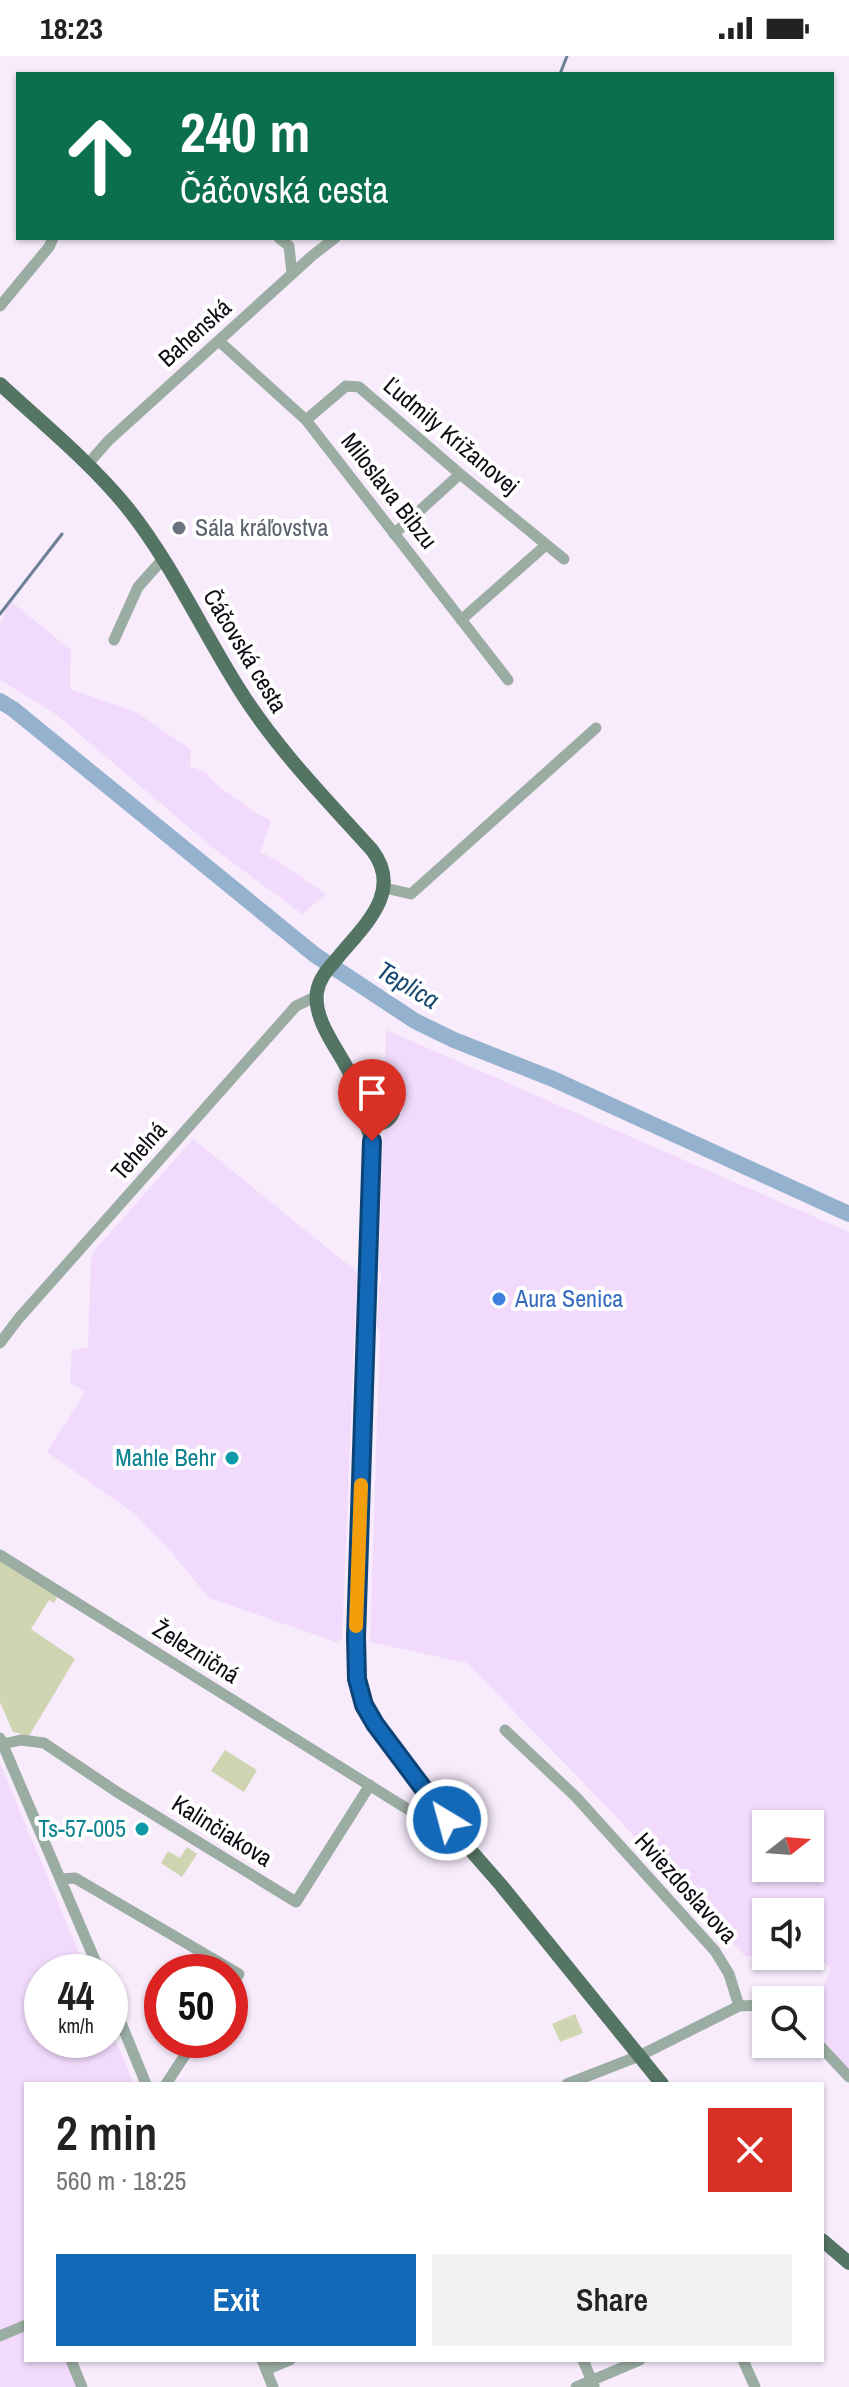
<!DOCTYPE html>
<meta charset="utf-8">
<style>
:root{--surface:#fff;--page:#f2f2f2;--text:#222;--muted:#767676;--accent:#1369b7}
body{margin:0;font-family:"Archivo Narrow",sans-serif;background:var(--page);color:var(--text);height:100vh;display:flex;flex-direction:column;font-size:30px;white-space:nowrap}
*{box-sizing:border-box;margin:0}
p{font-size:26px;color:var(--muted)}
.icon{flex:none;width:44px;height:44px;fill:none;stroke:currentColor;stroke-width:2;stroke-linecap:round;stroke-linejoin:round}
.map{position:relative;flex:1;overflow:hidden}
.sheet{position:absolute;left:24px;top:2026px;width:800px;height:280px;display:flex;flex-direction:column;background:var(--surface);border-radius:0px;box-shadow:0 2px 6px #0004}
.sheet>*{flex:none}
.top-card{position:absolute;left:16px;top:16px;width:818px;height:168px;border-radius:0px;box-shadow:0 2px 6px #0004;background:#0b6e4f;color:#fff;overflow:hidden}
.needle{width:52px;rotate:73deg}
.fabs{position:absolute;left:752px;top:1754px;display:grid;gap:16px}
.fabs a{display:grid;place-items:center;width:72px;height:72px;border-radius:0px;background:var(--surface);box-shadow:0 2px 6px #0004;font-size:40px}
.speed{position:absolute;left:24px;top:1898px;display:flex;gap:16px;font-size:40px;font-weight:700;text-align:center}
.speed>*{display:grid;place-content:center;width:104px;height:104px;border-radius:50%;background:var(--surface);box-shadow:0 2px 6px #0004;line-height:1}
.speed small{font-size:20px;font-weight:400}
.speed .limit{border:12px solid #d22;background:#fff;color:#111}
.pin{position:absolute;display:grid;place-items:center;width:68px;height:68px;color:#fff;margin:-82px -34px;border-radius:50% 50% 50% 0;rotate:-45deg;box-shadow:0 0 8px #0007}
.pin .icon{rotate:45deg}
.me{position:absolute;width:88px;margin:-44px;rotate:323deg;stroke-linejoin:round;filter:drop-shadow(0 0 6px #0008)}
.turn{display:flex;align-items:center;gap:28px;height:168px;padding:0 32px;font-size:36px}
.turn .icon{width:104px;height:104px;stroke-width:2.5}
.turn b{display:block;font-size:56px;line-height:68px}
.round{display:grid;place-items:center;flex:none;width:84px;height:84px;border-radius:0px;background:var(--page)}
.summary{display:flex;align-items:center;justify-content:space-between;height:136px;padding:0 32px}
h1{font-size:48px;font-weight:600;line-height:60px}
.action{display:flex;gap:16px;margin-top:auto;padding:16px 32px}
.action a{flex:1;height:92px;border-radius:0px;background:var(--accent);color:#fff;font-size:32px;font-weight:600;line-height:92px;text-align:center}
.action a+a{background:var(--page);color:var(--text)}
.status{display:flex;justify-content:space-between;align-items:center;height:56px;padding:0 40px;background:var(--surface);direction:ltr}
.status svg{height:22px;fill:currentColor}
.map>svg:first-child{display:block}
.built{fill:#f2dafc;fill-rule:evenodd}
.green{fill:#d0d5b1}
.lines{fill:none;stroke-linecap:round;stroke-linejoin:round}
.stream{stroke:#6d8096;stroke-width:3}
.river{stroke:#94b2ce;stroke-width:16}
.minor{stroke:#9bada3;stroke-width:11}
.major{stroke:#547464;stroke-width:14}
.route-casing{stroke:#0c4477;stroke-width:20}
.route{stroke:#1369b7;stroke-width:14}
.slow{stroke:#f59e0b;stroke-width:14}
.worship-dot{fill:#6b7280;stroke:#fff;stroke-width:3}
.shop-dot{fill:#3f7fe0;stroke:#fff;stroke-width:3}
.culture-dot{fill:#0f9aa8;stroke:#fff;stroke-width:3}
.labels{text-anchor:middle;stroke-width:8;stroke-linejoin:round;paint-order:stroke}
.street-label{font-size:24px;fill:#110b14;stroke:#fff}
.worship-label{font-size:24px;fill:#5b616d;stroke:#fff;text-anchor:start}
.shop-label{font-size:24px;fill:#366cbe;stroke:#fff;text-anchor:start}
.culture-label{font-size:24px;fill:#0d838f;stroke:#fff;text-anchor:end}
.water-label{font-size:26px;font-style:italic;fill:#194970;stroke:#fff}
</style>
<div class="status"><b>18:23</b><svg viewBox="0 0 49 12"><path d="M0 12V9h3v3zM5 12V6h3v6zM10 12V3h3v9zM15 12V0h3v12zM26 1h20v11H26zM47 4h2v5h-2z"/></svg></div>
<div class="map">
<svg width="849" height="2331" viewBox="0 0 849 2331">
<rect width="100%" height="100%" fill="#f7ebfc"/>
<!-- built -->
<path class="built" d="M9,544L71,594L70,633L136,656L191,694L190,710L205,716L218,730L259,759L271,765L260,796L276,804L326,838L302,858L213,792L57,659L0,624V569Z
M386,974L849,1176V2013L810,1969V1961L831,1913L810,1890V1856H766V1893L746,1901L609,1753L467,1607L370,1586L380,1275L377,1273L379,1228H381V1218L379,1215L383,1084L386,1075L401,1060L402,1039L385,1026ZM766,1768H810V1812H766Z
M193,1083L357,1216L342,1583L336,1586L209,1542L172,1497L135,1458L47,1396L85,1336L70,1326L72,1294L88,1292L91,1203L94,1195Z
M0,1707L87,1916H42V1984H110V1971L134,2028H26V2304H68L79,2331H0Z"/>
<!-- green -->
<path class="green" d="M0,1503L54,1536L57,1542L54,1547L49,1544L31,1573L75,1603L29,1680L13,1676L0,1646Z
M225,1694L257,1714L244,1736L211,1715Z
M187,1791L197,1798L182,1821L161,1807L168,1795L180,1802Z
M575,1958L583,1977L560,1986L552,1968Z"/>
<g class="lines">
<!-- stream -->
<path class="stream" d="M560,18L567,0
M0,558L62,478"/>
<!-- river -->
<path class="river" d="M0,645L13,653L315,899L415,965L454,984L553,1023L849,1158"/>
<!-- minor -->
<path class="minor" d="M279,182L289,190L292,218
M0,250L49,191L53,182
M220,286L306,364L508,624
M306,364L346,330L359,331L460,418L564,503
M87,409L108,385L313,199L335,182
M394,478L460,418
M461,564L546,489
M114,584L138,531L163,503
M385,832L411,838L596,672
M0,1287L19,1262L296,950L317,940
M0,1499L462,1787
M505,1674L576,1741L715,1895L729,1918L739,1950
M0,1682L100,1916
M3,1688L21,1684L44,1687L117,1736L296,1846L370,1729
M61,1823L75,1822L239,1918L230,1932
M110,1940L146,2028
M810,1979L849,2021
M166,2028L195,1984
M567,2028L639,2000L739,1950L766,1949
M0,2280L26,2269
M71,2304L82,2331
M262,2304L273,2331
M583,2304L594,2330
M743,2304L755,2331
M266,2314L290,2304
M576,2331L640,2304"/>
<!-- major -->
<path class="major" d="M0,328C42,367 89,405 126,450C172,507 202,575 241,636C278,694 326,743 372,794C405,837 361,872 335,905C327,914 319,923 317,936C313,966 340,995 351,1020C354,1028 357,1036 359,1044
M358 1050a18 18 0 1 1 36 0a18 18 0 1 1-36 0Z
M365,1065L372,1085L356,1581V1611L359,1637L375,1668L466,1789L501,1829L662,2028
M822,2184L849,2207"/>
</g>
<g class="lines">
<defs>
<path id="route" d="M372,1085L356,1581L357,1623L364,1649L375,1668L447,1764"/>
</defs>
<!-- route casing -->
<use href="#route" class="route-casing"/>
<!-- route -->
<use href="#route" class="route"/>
<!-- slow -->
<path class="slow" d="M356,1570L361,1429"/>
</g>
<!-- markers -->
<circle class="worship-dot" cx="179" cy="472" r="8"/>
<circle class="shop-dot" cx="499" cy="1243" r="8"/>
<g class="culture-dot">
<circle cx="232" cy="1402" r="8"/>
<circle cx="142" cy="1773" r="8"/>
</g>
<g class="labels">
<!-- street labels -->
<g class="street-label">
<text transform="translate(195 277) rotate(-42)" y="8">Bahenská</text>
<text transform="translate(451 380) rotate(40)" y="8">Ľudmily Križanovej</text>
<text transform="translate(389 435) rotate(52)" y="8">Miloslava Bibzu</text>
<text transform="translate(245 595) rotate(59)" y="8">Čáčovská cesta</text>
<text transform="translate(139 1095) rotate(-48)" y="8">Tehelná</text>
<text transform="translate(196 1596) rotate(32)" y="8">Železničná</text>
<text transform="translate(222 1775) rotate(32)" y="8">Kalinčiakova</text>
<text transform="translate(686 1832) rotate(48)" y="8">Hviezdoslavova</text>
</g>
<!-- worship labels -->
<g class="worship-label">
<text x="195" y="480">Sála kráľovstva</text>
</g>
<!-- shop labels -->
<g class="shop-label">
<text x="515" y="1251">Aura Senica</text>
</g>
<!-- culture labels -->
<g class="culture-label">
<text x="216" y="1410">Mahle Behr</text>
<text x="126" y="1781">Ts-57-005</text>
</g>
<!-- water labels -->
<g class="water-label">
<text transform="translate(408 929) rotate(31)" y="9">Teplica</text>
</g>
</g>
</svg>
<div class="fabs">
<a><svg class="needle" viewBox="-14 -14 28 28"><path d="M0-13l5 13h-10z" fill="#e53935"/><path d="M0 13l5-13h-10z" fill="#767676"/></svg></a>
<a><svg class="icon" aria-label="sound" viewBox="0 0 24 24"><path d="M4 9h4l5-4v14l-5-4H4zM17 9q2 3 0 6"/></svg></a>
<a><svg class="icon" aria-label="search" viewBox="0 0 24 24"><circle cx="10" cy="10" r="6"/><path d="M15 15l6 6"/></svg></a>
</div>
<div class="speed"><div>44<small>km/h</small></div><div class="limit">50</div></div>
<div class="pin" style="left:372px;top:1085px;background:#d93025"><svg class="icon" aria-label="arrive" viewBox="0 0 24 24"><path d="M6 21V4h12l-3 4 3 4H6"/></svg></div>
<svg class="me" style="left:447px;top:1764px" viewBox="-20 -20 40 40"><circle r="17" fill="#1369b7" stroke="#fff" stroke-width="3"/><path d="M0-11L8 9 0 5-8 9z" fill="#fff"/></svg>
<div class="top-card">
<div class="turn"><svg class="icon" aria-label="ahead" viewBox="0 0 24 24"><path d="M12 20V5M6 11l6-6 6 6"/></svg><div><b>240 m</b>Čáčovská cesta</div></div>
</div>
<section class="sheet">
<div class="summary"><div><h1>2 min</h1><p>560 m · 18:25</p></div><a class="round" style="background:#d93025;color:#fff"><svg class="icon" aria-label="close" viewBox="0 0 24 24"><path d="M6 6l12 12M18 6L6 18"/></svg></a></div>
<div class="action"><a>Exit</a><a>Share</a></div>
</section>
</div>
